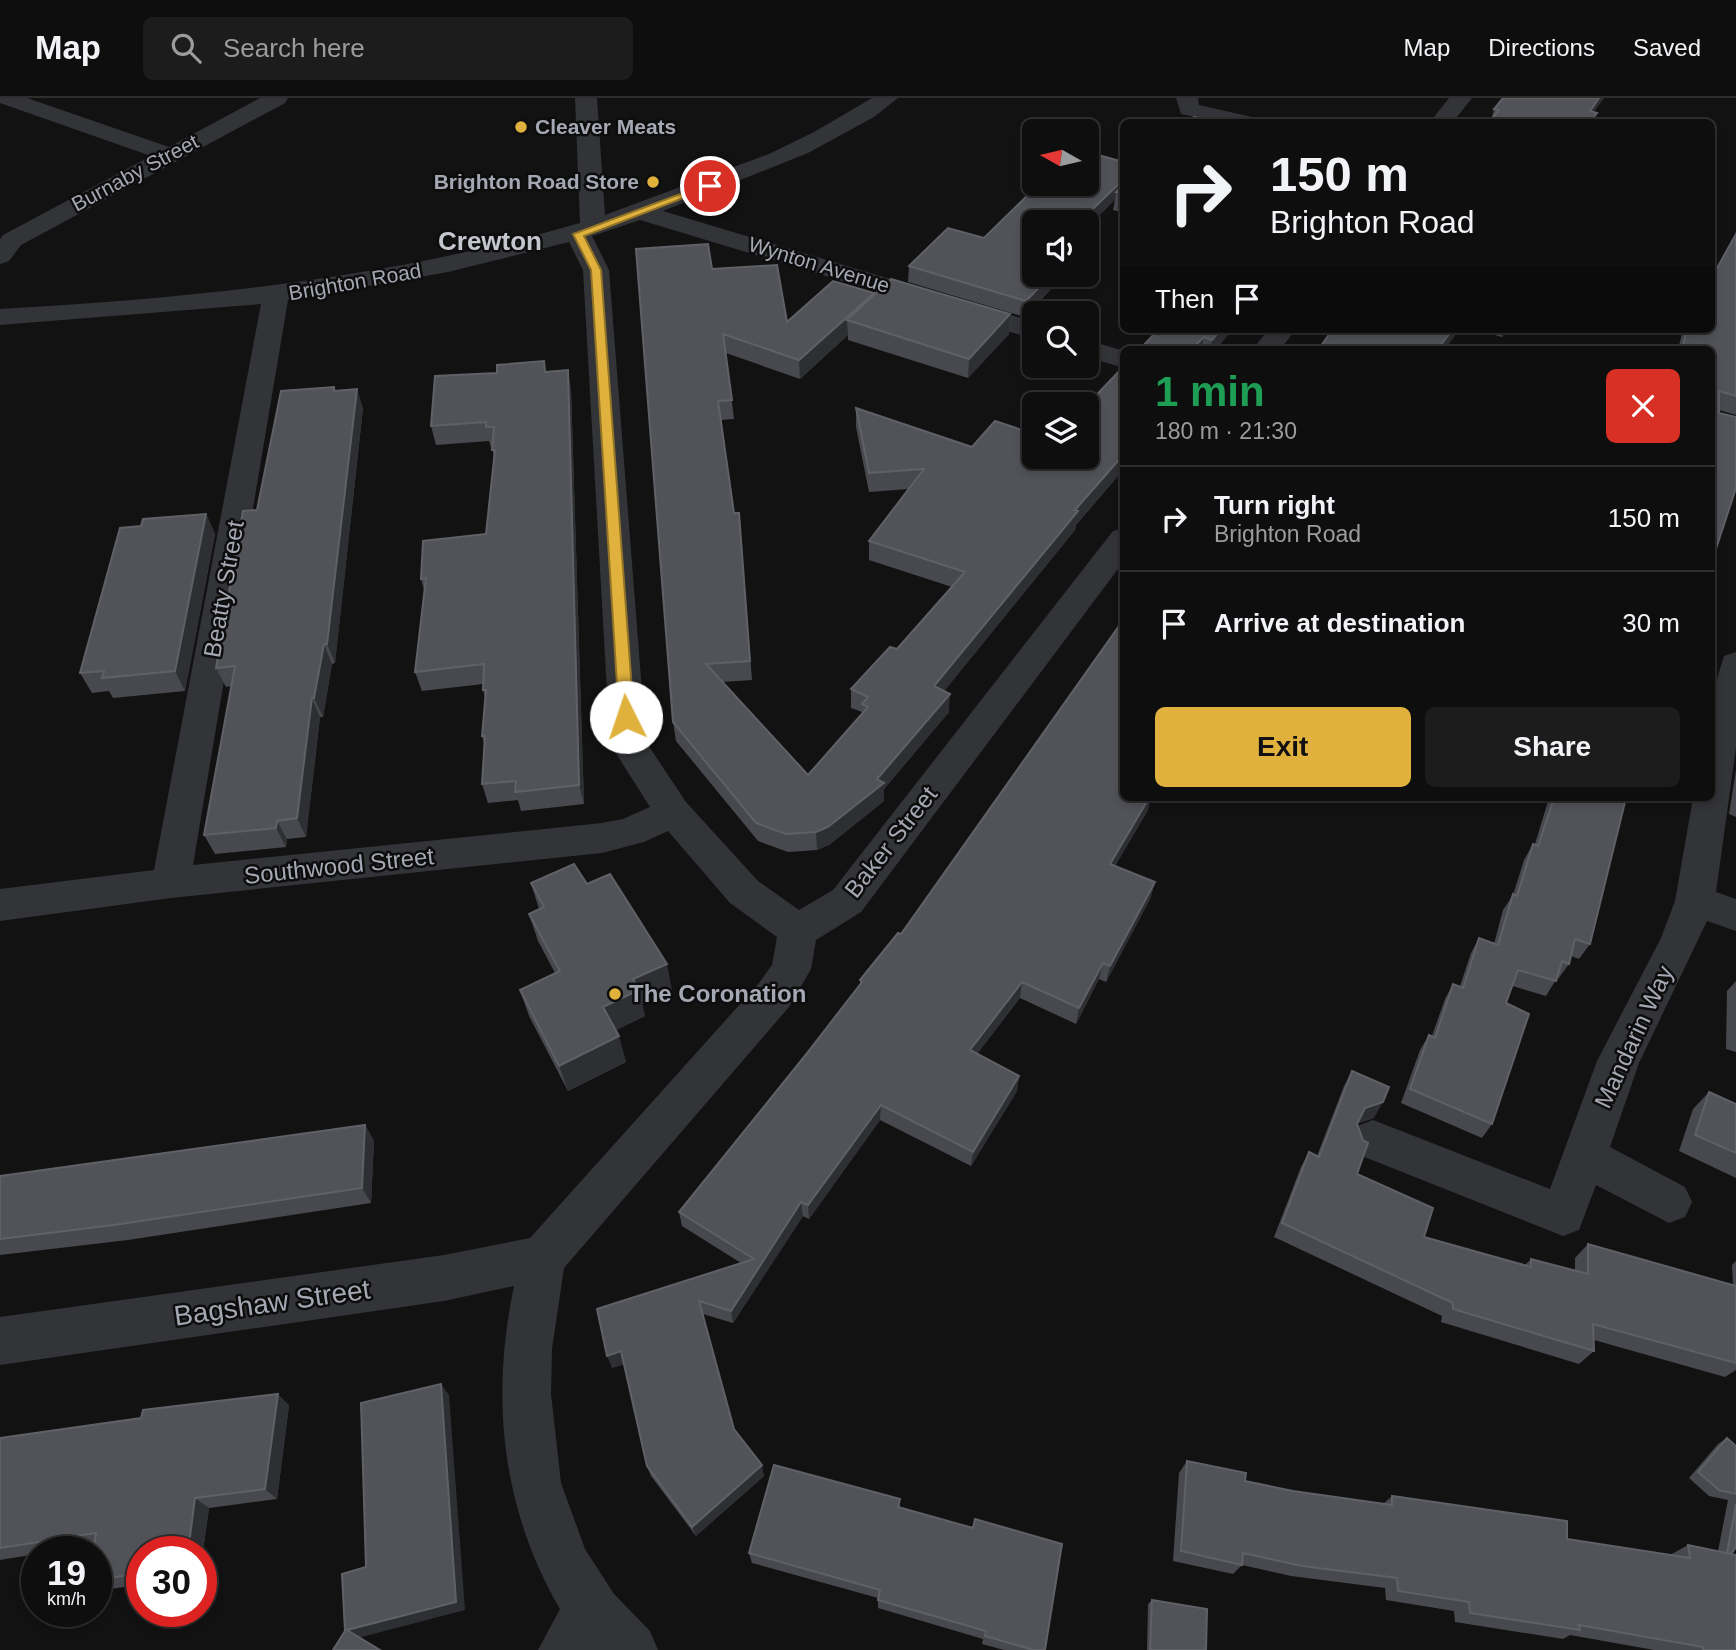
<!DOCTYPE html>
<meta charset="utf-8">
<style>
:root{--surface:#0e0e0e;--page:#1c1c1c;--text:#f1f3f6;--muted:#9b9c9e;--line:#2e2e2e;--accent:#e0b23d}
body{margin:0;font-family:Helvetica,sans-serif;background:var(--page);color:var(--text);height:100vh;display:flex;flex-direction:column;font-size:26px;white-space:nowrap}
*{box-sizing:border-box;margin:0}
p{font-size:23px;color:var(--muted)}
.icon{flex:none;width:38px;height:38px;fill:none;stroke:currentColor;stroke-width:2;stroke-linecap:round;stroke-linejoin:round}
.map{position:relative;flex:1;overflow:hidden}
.sheet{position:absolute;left:1120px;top:248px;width:595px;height:455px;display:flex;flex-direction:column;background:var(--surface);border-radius:10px;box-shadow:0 4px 10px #0003,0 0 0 2px var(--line)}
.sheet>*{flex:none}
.top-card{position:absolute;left:1120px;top:21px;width:595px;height:214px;border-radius:10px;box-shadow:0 4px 10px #0003,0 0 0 2px var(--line);background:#0e0e0e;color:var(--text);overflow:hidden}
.needle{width:46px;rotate:278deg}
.tools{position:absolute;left:1022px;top:21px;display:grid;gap:14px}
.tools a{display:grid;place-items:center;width:77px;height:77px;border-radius:10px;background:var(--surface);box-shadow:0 4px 10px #0003,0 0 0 2px var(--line);font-size:35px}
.speed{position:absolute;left:21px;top:1438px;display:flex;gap:14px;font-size:35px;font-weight:700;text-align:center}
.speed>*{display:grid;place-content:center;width:91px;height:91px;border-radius:50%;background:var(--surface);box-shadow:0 4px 10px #0003,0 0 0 2px var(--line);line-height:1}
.speed small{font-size:18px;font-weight:400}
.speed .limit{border:10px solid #d22;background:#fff;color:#111}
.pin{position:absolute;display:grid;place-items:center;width:60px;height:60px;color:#fff;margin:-30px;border:4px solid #fff;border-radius:50%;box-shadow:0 2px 7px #0007}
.me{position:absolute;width:77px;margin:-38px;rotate:356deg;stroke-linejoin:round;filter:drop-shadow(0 0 5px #0008)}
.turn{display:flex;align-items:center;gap:24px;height:147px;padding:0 35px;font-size:32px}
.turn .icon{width:91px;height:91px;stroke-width:2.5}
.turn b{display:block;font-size:49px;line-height:60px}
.then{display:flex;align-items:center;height:66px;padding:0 35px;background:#0003;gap:14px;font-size:26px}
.round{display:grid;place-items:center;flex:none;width:74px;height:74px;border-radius:10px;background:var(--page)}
.head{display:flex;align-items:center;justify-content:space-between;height:119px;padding:0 35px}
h1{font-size:42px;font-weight:700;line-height:52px;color:#1e9e55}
.cta{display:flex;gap:14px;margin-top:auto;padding:14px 35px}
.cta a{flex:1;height:80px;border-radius:10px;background:var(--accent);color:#111;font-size:28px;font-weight:700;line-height:80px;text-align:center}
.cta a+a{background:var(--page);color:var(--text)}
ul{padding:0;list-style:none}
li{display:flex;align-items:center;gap:21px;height:105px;padding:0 35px;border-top:2px solid var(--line)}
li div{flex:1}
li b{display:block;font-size:26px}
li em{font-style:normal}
header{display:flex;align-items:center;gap:42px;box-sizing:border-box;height:98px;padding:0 35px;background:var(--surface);border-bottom:2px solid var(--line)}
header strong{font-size:33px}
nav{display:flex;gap:38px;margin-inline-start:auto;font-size:24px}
.search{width:490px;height:63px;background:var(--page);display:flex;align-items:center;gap:18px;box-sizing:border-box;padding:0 24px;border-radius:10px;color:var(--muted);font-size:26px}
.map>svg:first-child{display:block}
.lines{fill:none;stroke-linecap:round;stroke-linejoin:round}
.minor{fill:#333438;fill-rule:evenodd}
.wall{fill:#48494e}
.shaded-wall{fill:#2e2f32}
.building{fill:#525359;stroke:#5f6167;stroke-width:2}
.route{fill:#e0b23d;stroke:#927428;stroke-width:2}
.poi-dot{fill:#e0b23d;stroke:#0d0d0e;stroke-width:2.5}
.labels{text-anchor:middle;stroke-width:5;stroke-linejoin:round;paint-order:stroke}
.far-poi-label{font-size:21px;font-weight:bold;fill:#a5a8b3;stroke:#0d0d0e;text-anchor:start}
.far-street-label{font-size:21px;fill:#a5a8b3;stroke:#0d0d0e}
.street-label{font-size:24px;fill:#a5a8b3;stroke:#0d0d0e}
.poi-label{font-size:24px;font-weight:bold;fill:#a5a8b3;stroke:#0d0d0e;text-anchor:start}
.far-district-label{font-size:26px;font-weight:bold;fill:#c5c7cf;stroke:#0d0d0e}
.near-street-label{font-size:28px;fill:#a5a8b3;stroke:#0d0d0e}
</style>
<header>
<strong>Map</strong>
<div class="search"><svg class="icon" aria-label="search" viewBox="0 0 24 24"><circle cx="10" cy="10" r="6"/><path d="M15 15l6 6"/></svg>Search here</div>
<nav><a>Map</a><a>Directions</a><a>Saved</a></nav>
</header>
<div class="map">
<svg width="1736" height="1552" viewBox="0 0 1736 1552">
<rect width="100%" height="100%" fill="#121213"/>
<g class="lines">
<!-- minor -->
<path class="minor" d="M0,0H27L169,49L260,0H288L285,5L21,147L9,163L0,166V141L3,137L151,58L0,5Z
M575,0H597L605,117L769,56L814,34L872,0H898L874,19L808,55L663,113L1034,224V241L640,122L592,138L609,172L646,644L686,704L758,783L799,812L833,792L1113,433L1124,430V463L861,814L816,842L811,871L789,909L564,1170L552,1251L551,1296L561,1385L585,1451L614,1496L650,1533L658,1552H538L560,1511C502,1412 490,1300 514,1188L444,1203L0,1267V1219L444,1157L530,1140L759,885L772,867L777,839L730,805L668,733L644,744L602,755L171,800L0,823V791L154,772L261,206L0,227V211C196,200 391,180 580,125ZM569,144L583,172L610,646L650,709L623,721L602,725L193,767L288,202L448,174Z
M1176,0H1198L1199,7L1252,19L1255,24H1218L1181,16Z
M1449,0H1472L1453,24H1430Z
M1269,231H1296L1280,252H1252Z
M1087,242L1124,253V270L1087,259Z
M1736,554V650L1716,794L1736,801V833L1707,823L1639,965L1610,1049L1685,1089L1692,1104L1685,1119L1669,1125L1596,1087L1579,1132L1563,1138L1357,1056L1351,1042L1357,1028L1373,1022L1550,1091L1597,963L1661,840L1675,803L1693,700H1712V603L1717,601L1713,594L1724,558Z"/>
</g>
<!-- wall -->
<path class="wall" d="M1494,11L1594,14L1491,23Z
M1124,64V115L1113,112L1115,102L1034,124L1063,178L1025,219L908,184L909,168L984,140Z
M1736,136V317L1719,312L1712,252H1678L1683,231H1712L1716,172Z
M712,171L787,224L874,195V197L1010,216L1009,236L968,280L848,242V237L800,281L726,255L734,321L721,322L734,415H739L752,582L722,584L808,677L862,616V614L851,610V591L897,551L952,489L869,462V443L908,391L869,394L856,329V310L972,349L1087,359L1124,268V371L1076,427L1075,432L944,593L949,614L884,691V703L829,747L817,752L788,754L758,743L676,643L673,624Z
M1155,231H1233L1215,252H1139L1154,236Z
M1471,231H1507L1502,239Z
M547,274L571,291L584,706L521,713L518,702L488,705L482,686L484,646L482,638L485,600L483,592V586L422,593L415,574L424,492L421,481L486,436L494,360L492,349H491L489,343L436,347L431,328Z
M334,289L336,293L363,310L335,565L332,566L323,619H320L306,739L287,741L286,749L215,756L204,737L231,588L226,589L216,570L257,412Z
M206,416L215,436L185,593L113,600L109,593L92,595L80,575L141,428Z
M1736,672V719L1729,716Z
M1124,700L1148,712L1115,768L1155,784L1150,801L1106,884L1099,881L1076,926L1020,900L977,956L1019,978L1017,993L971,1068L880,1022L809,1121L803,1118L733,1225L703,1216L734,1331L764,1378L696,1438L651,1378L647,1368L624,1266L612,1270L741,1165L682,1128L679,1114L808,954L860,887V882L901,836Z
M1549,700H1626L1590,846L1579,861L1571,858L1569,866L1558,881L1557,880L1546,898L1512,888L1506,905L1492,1026L1482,1040L1401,1005L1420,952L1429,937L1432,938L1445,901L1453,886L1460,888L1471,855L1479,840L1494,846L1503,812L1513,797L1524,762L1533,746H1535Z
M531,785L587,786L672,892L642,906L645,918L616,932L626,964L568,993L529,918L520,892L555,875L538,843L529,816L539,811Z
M1736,883V954L1726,951L1727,893Z
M1352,973L1374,1020L1358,1025L1357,1076L1424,1139L1525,1167L1531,1161L1575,1172V1160L1588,1146L1733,1187L1732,1167L1736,1163V1272L1725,1279L1594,1242V1253L1579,1266L1441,1224L1442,1218L1274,1139L1301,1069L1309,1054L1317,1058L1344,988Z
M1709,994L1736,1006V1080L1679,1053L1693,1011Z
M365,1027L374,1043L371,1105L128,1142L0,1157V1078Z
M289,1307L277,1401L209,1410L201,1467V1454H142V1486L105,1492L96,1487V1454L94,1447L50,1454H37V1456L0,1462V1340Z
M1727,1340L1736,1348V1449L1731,1456L1736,1552H1654L1570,1537L1563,1541L1455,1524L1454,1513L1386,1502L1385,1490L1291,1478L1242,1467L1233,1476L1173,1463L1179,1375L1187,1363L1245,1383L1293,1393L1383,1406L1392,1398L1567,1441L1670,1457L1688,1447L1718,1453L1728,1402L1709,1398L1689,1380L1718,1346Z
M900,1401V1410L973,1430L975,1421L1045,1552H1004L982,1546L983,1541L878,1510V1500L752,1465L749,1455Z
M1152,1502L1206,1552H1147L1148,1506Z"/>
<!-- shaded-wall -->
<path class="shaded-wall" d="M1599,0H1604L1587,24L1590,13Z
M1124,81V94H1116L1115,102L1087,130V124H1079Z
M1051,177H1063L1025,219L1026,203Z
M874,195V213L847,222L848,237L800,281L799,262Z
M1010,216L1009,236L968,280L969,261Z
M1221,231H1233L1215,252H1210L1212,242Z
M1453,231H1460L1444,252H1437Z
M1204,239L1201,252H1191Z
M568,272L571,291L584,706L579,687Z
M357,291L363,310L335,565L327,546Z
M1124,356V371L1076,427L1075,432L933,607L934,588L1075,412Z
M206,416L215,436L185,593L175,573Z
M324,546L332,566L323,619L314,600Z
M950,596L949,614L884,691V703L829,747L817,752L816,734L877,681Z
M312,600L320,619L306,739L297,720Z
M1149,700H1151L1148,712L1106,783L1110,766Z
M277,723L287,741L286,749L276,730Z
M1155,784L1150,801L1106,884L1110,868Z
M1103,865L1099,881L1076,926L1079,910Z
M667,866L672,892L642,906L645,918L610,935L603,909L633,881Z
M1022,884L1020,900L968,968L970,952Z
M619,938L626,964L568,993L559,968Z
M1019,978L1017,993L971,1068L973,1054Z
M1383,1004L1374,1020L1356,1026L1365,1010Z
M881,1007L880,1022L809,1121L808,1107Z
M365,1027L374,1043L371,1105L362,1090Z
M801,1104L803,1118L733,1225L731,1213Z
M621,1253L626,1265L612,1270L607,1258Z
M441,1286L449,1297L465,1512L358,1540L347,1532Z
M278,1296L289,1307L277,1401L265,1391Z
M762,1367L764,1378L696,1438L692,1429Z
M195,1400L209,1410L201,1467V1454H188Z"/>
<!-- building -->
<path class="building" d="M1503,0H1599L1590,13L1597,15L1590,24H1489L1499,12L1494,11Z
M1194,19L1217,24H1188Z
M1087,54L1124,64V81L1079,124H1034V177H1051L1026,203L909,168L948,130L984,140L1039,86H1087Z
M1124,87V96L1116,94Z
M1736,136V298L1719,293V315L1736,319V390L1712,463V252H1682L1687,231H1712V171L1716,172Z
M708,146L712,171L777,167L787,224L833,183L874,195L799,262L723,236L732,302L718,303L734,415H739L750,563L706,566L808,677L868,609L862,606L868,599L851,591L890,549L897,551L965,474L869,443L924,371L869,375L856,310L972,349L995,323L1034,336V359H1087V307L1124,268V356L1075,412L1078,413L934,588L950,596L877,681L884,685L828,729L816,734L786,736L756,725L673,624L636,151Z
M891,181L1010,216L969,261L847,222Z
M1159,231H1221L1212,242L1204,239L1191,252H1139Z
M1333,231H1453L1437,252H1318Z
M544,263L545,274L568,272L579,687L515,694L516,683L482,686L485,638H482L486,592H483L484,566L415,574L426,480L421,481L423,443L486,436L495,352H492L494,329H486V324L431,328L435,278L497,275V267Z
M334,289V293L357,291L327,546H324L314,600H312L297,720L277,723L276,730L204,737L235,568L216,570L243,413L257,412L281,293Z
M206,416L175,573L102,580L104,573L80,575L120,430L141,428L143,421Z
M1124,521V700H1149L1110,766L1155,784L1110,868L1103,865L1079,910L1022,884L970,952L1019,978L973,1054L881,1007L808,1107L801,1104L731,1213L699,1203L734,1331L762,1367L692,1429L647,1368L621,1253L607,1258L597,1211L754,1161L679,1114L808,954L862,884L860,882L898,835L901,836Z
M1554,700H1626L1590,846L1575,841L1569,866L1562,863L1556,883L1518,872L1506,905L1529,916L1492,1026L1410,991L1429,937L1435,940L1453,886L1463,890L1479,840L1498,847L1513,796L1517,798L1533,746L1538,748Z
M574,766L587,786L610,776L667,866L633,881L639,892L603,909L619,938L559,968L520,892L560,873L529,816L544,809L531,785Z
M1352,973L1389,989L1383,1004L1365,1010L1357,1026L1363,1042L1368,1045L1357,1076L1433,1110L1424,1139L1531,1169V1161L1588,1176V1146L1736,1188V1265L1593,1226L1594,1253L1453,1211V1205L1282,1125L1309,1054L1319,1059Z
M1709,994L1736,1006V1055L1695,1037Z
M365,1027L362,1090L114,1127L0,1141V1078Z
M441,1286L456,1504L347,1532L380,1552H333L345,1533L342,1476L366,1469L361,1305Z
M278,1296L265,1391L195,1400L188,1454H142V1475L96,1482V1454H93L96,1435L0,1450V1340L141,1320L143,1312Z
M1727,1340L1736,1348V1396L1719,1392L1698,1374Z
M1187,1363L1246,1375L1245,1383L1293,1393L1392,1407V1398L1567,1423V1441L1690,1460L1688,1447L1736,1457V1552H1703V1549L1579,1527L1580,1532L1470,1515L1469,1504L1398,1493L1397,1480L1302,1468L1243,1455L1242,1467L1181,1453Z
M774,1367L900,1401L898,1409L973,1430L975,1421L1062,1446L1045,1552H1034L985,1538L986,1533L878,1502L880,1492L749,1455Z
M1736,1406V1449L1731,1456L1727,1455Z
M1152,1502L1207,1511L1206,1552H1150Z"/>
<!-- route -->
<path class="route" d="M707,86L715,88L584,138L601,172L634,619L626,624L619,619L591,172L573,136Z"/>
<!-- markers -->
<g class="poi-dot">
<circle cx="521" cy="29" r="7"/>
<circle cx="653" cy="84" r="7"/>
<circle cx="615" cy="896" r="7"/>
</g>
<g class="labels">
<!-- far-poi labels -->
<g class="far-poi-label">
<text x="535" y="36">Cleaver Meats</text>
<text x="639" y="91" text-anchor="end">Brighton Road Store</text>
</g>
<!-- far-street labels -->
<g class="far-street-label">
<text transform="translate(135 75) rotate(-28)" y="7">Burnaby Street</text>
<text transform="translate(819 167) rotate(17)" y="7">Wynton Avenue</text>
<text transform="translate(355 184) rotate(-10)" y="7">Brighton Road</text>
</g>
<!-- street labels -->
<g class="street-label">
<text transform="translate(224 491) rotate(-80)" y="8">Beatty Street</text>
<text transform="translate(891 744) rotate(-52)" y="8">Baker Street</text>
<text transform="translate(339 768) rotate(-6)" y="8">Southwood Street</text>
<text transform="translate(1634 939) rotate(-65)" y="8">Mandarin Way</text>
</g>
<!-- poi labels -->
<g class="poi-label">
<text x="629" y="904">The Coronation</text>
</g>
<!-- far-district labels -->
<g class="far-district-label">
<text x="490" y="152">Crewton</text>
</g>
<!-- near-street labels -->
<g class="near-street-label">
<text transform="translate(272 1204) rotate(-8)" y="10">Bagshaw Street</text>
</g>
</g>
</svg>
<div class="tools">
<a><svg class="needle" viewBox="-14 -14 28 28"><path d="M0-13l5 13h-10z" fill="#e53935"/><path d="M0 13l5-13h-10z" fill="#9b9c9e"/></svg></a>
<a><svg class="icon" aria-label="sound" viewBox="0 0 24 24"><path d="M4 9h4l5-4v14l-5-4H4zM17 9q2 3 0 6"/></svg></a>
<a><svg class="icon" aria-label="search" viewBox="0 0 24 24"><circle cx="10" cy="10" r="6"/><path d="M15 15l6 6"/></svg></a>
<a><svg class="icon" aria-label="layers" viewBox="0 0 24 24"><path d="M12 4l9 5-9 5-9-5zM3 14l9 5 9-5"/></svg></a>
</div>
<div class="speed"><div>19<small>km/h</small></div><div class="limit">30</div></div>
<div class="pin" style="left:710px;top:88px;background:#d93025"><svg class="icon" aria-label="arrive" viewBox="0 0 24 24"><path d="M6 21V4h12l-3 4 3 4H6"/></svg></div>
<svg class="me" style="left:626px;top:619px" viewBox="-20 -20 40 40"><circle r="19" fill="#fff"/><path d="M0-13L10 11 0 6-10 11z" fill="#e0b23d"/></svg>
<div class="top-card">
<div class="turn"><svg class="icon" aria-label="right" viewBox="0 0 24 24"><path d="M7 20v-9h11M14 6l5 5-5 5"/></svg><div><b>150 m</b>Brighton Road</div></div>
<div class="then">Then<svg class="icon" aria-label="arrive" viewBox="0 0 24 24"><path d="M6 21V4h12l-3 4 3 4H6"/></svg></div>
</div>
<section class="sheet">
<div class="head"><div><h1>1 min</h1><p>180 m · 21:30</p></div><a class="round" style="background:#d93025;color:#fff"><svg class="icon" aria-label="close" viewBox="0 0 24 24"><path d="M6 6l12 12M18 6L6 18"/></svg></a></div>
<ul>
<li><svg class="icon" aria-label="right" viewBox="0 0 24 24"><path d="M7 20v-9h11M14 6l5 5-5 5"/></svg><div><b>Turn right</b><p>Brighton Road</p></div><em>150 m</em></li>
<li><svg class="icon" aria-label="arrive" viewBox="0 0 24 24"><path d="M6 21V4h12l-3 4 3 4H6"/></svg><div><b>Arrive at destination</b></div><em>30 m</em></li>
</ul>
<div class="cta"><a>Exit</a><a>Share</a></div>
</section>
</div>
